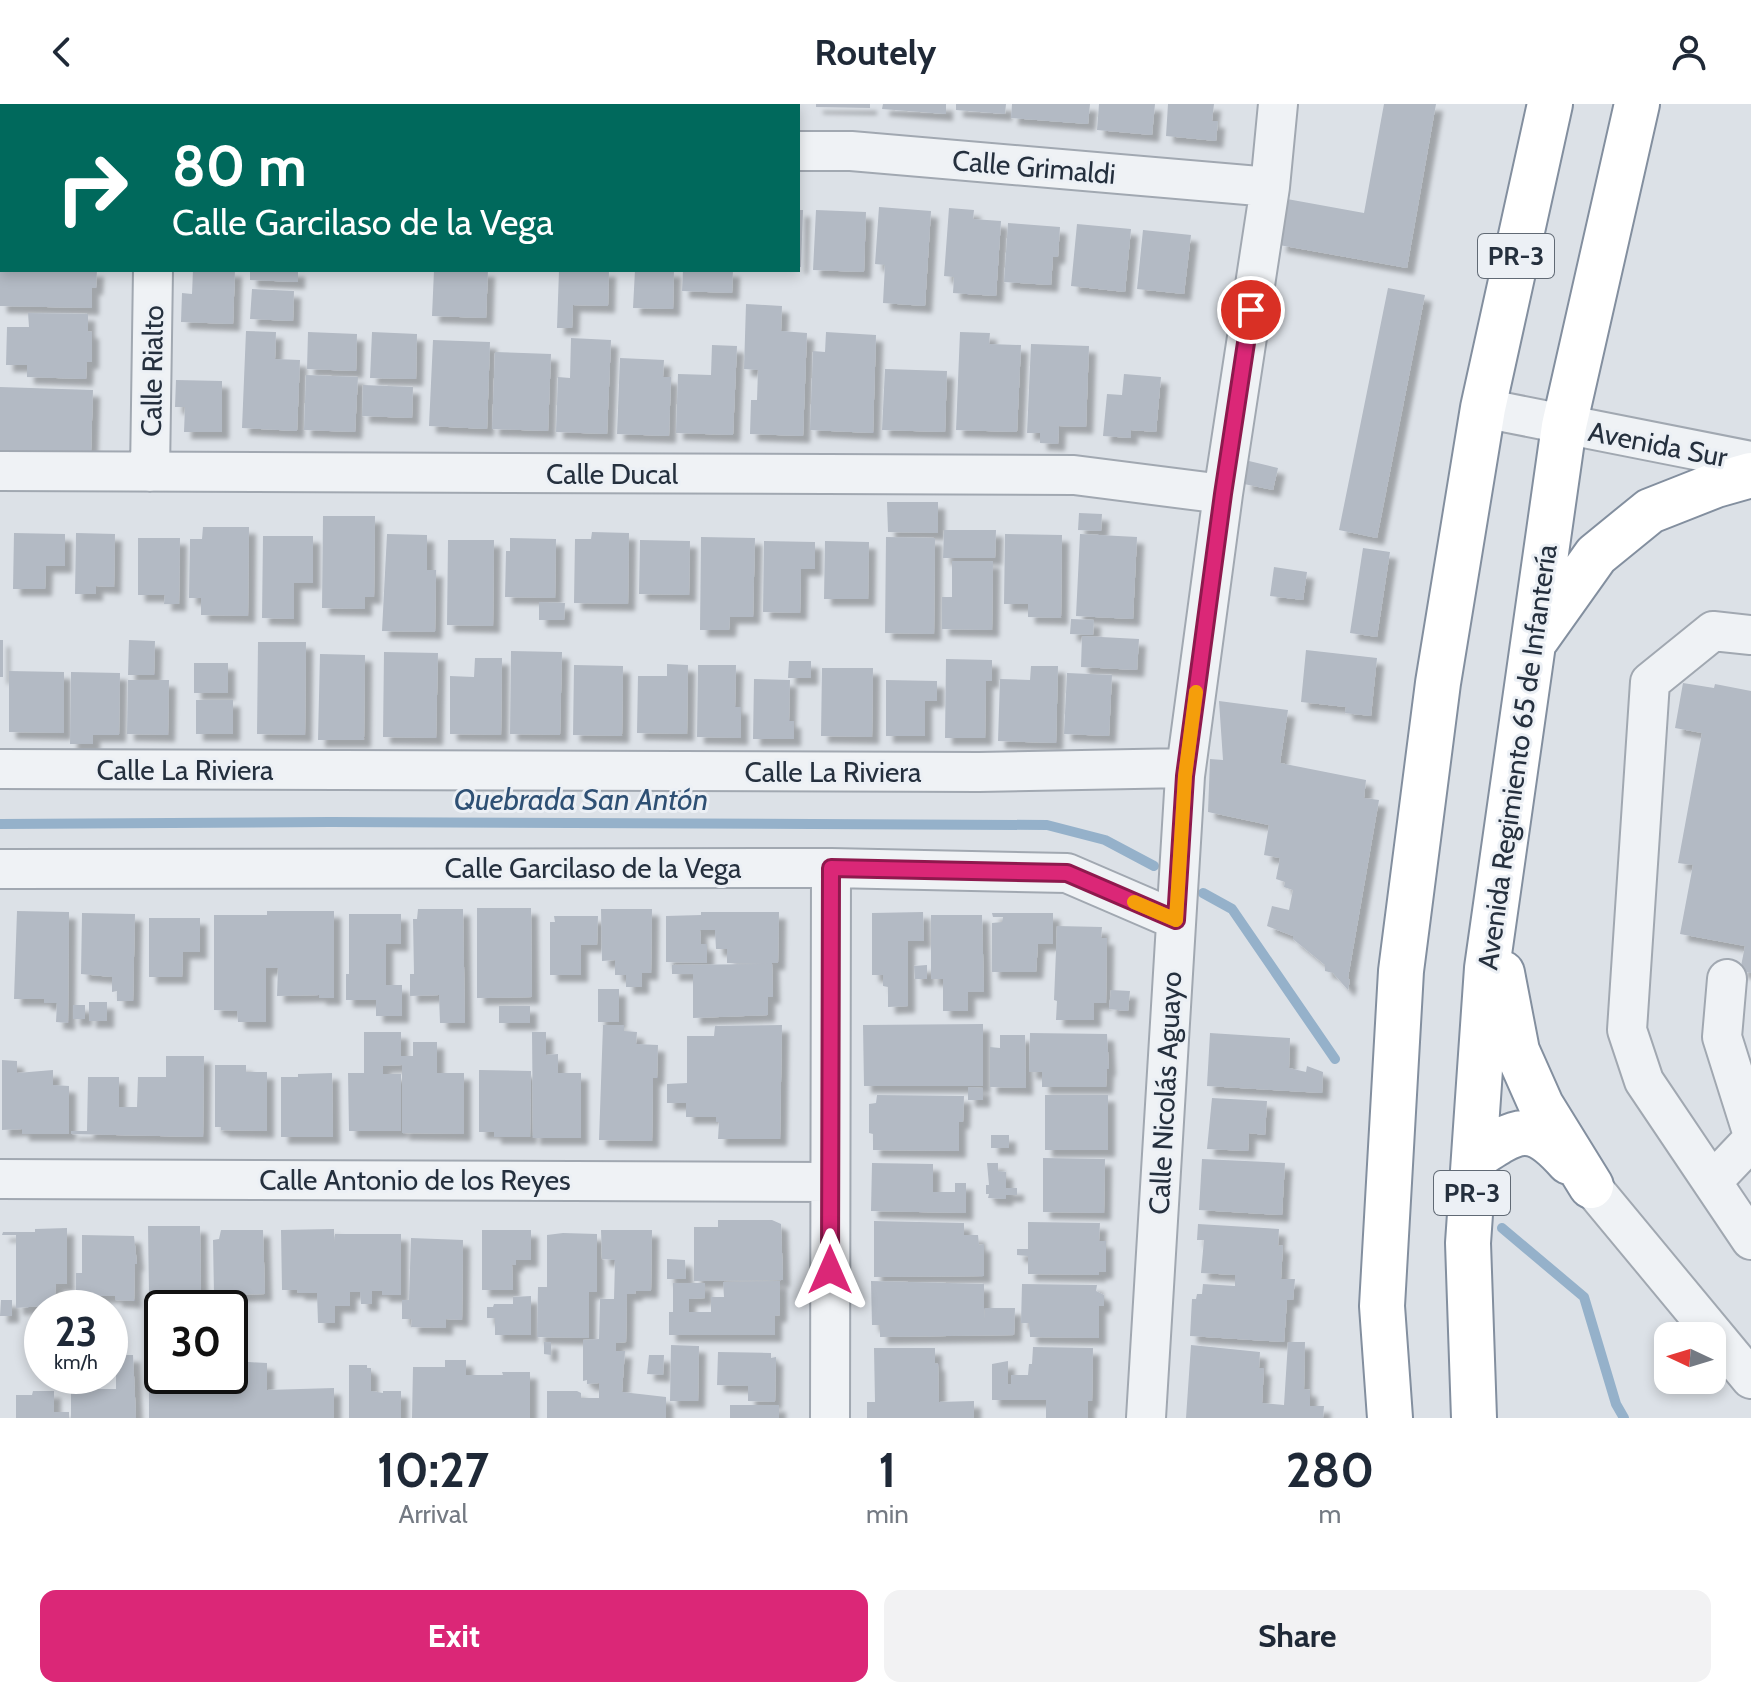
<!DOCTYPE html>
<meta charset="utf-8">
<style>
:root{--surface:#fff;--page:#f2f2f3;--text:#1f2937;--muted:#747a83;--accent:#db2777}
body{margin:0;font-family:Cabin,sans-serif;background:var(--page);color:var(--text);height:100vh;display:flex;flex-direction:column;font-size:30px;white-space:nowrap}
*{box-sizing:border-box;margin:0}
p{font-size:26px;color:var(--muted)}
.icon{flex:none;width:44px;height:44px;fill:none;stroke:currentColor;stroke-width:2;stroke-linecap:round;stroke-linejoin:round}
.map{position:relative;height:1314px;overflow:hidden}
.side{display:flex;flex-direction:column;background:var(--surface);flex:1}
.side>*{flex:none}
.hud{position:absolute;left:0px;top:0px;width:800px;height:168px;box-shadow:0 4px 12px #0003;background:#00695c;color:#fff;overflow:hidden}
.needle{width:52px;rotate:274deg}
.buttons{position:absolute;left:1654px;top:1218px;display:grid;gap:16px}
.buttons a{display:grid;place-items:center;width:72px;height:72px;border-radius:16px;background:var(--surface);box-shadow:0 4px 12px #0003;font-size:40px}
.speed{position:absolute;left:24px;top:1186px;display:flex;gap:16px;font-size:40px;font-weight:700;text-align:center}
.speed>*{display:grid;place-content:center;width:104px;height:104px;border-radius:50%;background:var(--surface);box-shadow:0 4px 12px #0003;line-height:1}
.speed small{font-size:20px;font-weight:400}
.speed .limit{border:4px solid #111;border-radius:12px;background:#fff;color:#111}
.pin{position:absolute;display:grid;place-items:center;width:68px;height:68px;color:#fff;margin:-34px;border:4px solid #fff;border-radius:50%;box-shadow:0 2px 8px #0007}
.me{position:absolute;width:88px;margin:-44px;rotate:0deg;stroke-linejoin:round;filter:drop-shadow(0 0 6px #0008)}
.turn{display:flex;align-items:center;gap:28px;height:168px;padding:0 40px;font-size:36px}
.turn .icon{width:104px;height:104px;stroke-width:2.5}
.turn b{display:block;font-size:56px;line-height:68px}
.eta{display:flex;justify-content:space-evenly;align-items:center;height:136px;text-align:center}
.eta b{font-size:48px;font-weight:800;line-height:56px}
.action{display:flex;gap:16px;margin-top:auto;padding:16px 40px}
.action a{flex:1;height:92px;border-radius:16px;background:var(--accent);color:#fff;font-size:32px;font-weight:800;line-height:92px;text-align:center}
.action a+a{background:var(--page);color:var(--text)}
header{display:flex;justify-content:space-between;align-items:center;height:104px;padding:0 40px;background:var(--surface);font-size:36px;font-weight:800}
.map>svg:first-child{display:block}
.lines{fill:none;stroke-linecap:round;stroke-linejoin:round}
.stream{stroke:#95b1ca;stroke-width:10}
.building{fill:#b3bac4;filter:url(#shadow)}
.minor-casing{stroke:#a1a8b1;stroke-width:42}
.highway-casing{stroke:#838f9f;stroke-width:48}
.minor{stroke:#eff2f5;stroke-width:38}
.highway{stroke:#fff;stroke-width:44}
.route-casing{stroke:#8e194d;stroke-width:20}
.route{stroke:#db2777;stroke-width:14}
.slow{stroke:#f59e0b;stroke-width:14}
.labels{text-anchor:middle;stroke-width:6;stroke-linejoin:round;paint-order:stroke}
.shield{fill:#ecf0f5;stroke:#616a75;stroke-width:2}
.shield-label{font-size:26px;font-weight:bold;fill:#25303e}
.street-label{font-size:28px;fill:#25303e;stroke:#ecf0f5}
.water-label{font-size:30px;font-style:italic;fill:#2e5074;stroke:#ecf0f5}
</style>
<header><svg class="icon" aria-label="back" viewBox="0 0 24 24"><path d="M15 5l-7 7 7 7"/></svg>Routely<svg class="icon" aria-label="person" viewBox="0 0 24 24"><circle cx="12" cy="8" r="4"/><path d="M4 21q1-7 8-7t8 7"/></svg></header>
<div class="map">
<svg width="1751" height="1314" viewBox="0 0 1751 1314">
<defs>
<filter id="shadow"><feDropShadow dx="7" dy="7" stdDeviation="2" flood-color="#0004"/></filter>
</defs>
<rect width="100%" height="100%" fill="#dce1e7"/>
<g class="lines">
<!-- stream -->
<path class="stream" d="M0,720L330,718L1047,721L1105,736L1154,762
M1203,789L1232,805L1335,955
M1502,1124L1584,1193L1616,1300L1624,1314"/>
</g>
<!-- building -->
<path class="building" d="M816,0H870V4L816,3Z
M883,0H946V10L882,5Z
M956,0H1006L1005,10L956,6Z
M1012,0H1090L1088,20L1011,14Z
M1099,0H1155L1152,31L1097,26Z
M1168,0H1214L1212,17H1218L1216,37L1166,32Z
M1384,0H1436L1407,164L1279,141L1287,95L1364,109Z
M879,103L931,107L925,202L883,199L885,161L875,160Z
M949,104L974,106L973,115L1001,117L996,192L953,189L954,173L944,172Z
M798,106H803L801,163H798Z
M816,106L866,108L864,168L813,166Z
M1008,119L1060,123L1058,153H1053L1051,181L1004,178Z
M1077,120L1131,125L1125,188L1071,182Z
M1143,126L1191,131L1184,190L1137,185Z
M0,166H97L96,184H92V204L0,202Z
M193,166H235L233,220L181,218L182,189L192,190Z
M250,166H298V178L250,176Z
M434,166H488L486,214L432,212Z
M559,166H609L608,202L573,201L572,224H557Z
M635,166H674L673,205L633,204Z
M683,166H733L732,189L682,187Z
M1388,184L1425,191L1377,434L1339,426Z
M252,185L294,187L293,217L250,215Z
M746,200L782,202L781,227L807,229L803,332L750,330L751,296H757L758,266L744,265Z
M28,209L88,210V227L92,228V258H87L86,275L27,273V261H6L7,223H29Z
M246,227L276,228L275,255L300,256L297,327L242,324Z
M308,228L357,230L356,267L307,265Z
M372,228L417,230L416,275L370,274Z
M826,228L876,231L873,329L810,326L813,247L825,248Z
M960,228L990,229L989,240L1021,241L1017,328L956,326Z
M571,234L611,236L607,330L556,328L558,273L570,274Z
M433,236L490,238L487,325L429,322Z
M1031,240L1089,242L1086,323L1059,322L1058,340L1040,339V329H1027Z
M712,241L737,242L733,331L676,329L678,270L711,271Z
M495,248L551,250L548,327L492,325Z
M620,254L664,256L663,273H671L669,332L617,330Z
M885,265L947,267L945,328L882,326Z
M1124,270L1161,273L1156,328L1131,326V334L1103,332L1107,290L1122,291Z
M306,271L358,273L355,328L304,326Z
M176,276L222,277V328H184L185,303H175Z
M363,281L413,283L412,314L362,312Z
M0,283L93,286L91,348L0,346Z
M1249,357L1278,364L1273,386L1244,380Z
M887,398H938V429L888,428Z
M1079,409L1102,410L1101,427L1078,426Z
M323,412H375L374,493H365V505L322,504Z
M203,423H249L248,512L201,511V494H189L190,435H202Z
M944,426H996L995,454H943Z
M592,428L629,429L628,500L574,499L575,435H591Z
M14,429L65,430V462H46L45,485H13Z
M76,429L115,430L114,483L96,482V490H75Z
M387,430L427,431V466H436L435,528L382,527Z
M1005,430L1062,431L1061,514L1028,513V500H1004Z
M1080,430L1137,433L1133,515L1076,512Z
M263,432H313V479H294V515L262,514Z
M701,433L755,434L753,513H730L729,526H700Z
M886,433L935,434L934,530L885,529Z
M138,434H180L179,500H164L165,491H138Z
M510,434L556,435L555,494L505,493L506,447H510Z
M448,436H494L493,522L447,521Z
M640,436L690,437L689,491L639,490Z
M764,437L815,438V465H801L800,509L763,508Z
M825,437L869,438L868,495H824Z
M1363,444L1390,448L1377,533L1350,529Z
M952,457H993L992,526L942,525V493H952Z
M1274,463L1307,468L1303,496L1270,492Z
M539,498L565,499L564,516H539Z
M1071,515L1094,516L1093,531L1070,530Z
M1082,532L1139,535L1137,566L1081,563Z
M0,536H3V573H0Z
M129,536L155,537L154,571H128Z
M258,538H306L305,631L257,630Z
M1306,546L1377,554L1371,612L1345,609L1346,603L1301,598Z
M511,547L562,548L560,631L510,630Z
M384,548L438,549L436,634L383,633Z
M320,550L365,551L364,636H318Z
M475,554H502L501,631L450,630V572L474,573Z
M946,555L992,556V577H986L985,634H945Z
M789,557H811V574H788Z
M194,559H228V589H194Z
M667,560L688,561L687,630L637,629L638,572H667Z
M574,561L623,562L622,632L573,631Z
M698,561H736L735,603H741V634L697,633Z
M1031,562H1058L1056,639L998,637L1000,575L1030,576Z
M822,564H873L872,633L821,632Z
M9,567L64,568V629L9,628Z
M71,568L120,569L119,631H93V640H70Z
M1067,569L1112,571L1109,632L1064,630Z
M754,575L790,576L789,617H794V635H753Z
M128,576H169L168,631L127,630Z
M886,576L937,577V597H925V632H886Z
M1683,579L1714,584L1715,580L1751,587V869L1740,867L1745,842L1680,830L1693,761L1678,759L1702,629L1675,624Z
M196,596H233V630H196Z
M1219,597L1288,606L1280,659L1366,676L1364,694L1379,696L1348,874L1350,876L1348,886L1333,869L1325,867V861L1293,835V832L1267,822L1272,802L1289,806L1293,786L1284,783L1285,778L1276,775L1280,754L1264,751L1269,721L1208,708L1210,655L1223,656Z
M477,804H531L532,893L477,894Z
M418,805H463L465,919H440L439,891L410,892V870H414L413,815H417Z
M601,805H652L651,869H642V883H626V871H615V856L602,857Z
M17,807L69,808L68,919L56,918L57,899H44V895H14Z
M267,807H334V894H319V891L277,892L278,864H266V918H238L237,907L214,906V811H267Z
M701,808H779L778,859H772L773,893H768V911L693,914V870H672V861L769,860L727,859V845H716L715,826H700L701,840H707V859L666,858V812L701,811Z
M923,808L924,837H908V902L888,903V883L883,882V871H872V809Z
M82,809L135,810L133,897H117V887L112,888V873L81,870Z
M992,809H1053V840H1038L1036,868H992V819L1002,818L1003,813H993Z
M349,810H401V840H386V881H402V912H376V896H346V870H349Z
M931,811H982L984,888H968V907H943V875H931Z
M554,812H598L597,841H581V871H550V818H555Z
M149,814H200V848H183L182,873H149Z
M1057,822L1102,823L1101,834H1107L1106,899H1094V916H1056L1057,897L1054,896Z
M927,861V875H915L914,862Z
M598,885H619V918H598Z
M1111,886L1130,887L1128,907L1109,905Z
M89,898H107V917H89Z
M73,901H85V915H73Z
M499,902H530V919H499Z
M983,920V982H864L863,921Z
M603,921H624V927L637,928L636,940L658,941L657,974H653L652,1037L599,1036Z
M782,921L780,1035H718L719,1018H716V1013H686V999H667V980L687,979V932H714L715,922Z
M364,928H401V952H413V938H437V969H464V1030L402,1029V961L383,962V970H401V1027H349L348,969H364Z
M532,928H546V951L558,950V969H581V1034H533Z
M1030,929L1107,930L1109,965H1107L1106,983H1042V968H1029Z
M1210,929L1290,934L1289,964L1306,968L1307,962L1323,968L1322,989L1207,982Z
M1000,931H1025L1026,984L990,983V943L1000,944Z
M166,952H204L203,1033L71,1030V1027H87L88,973H119V1003H137L138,973H166Z
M2,956L17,957V969L53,966V981L69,982V1030H22V1025L2,1026Z
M215,961H246V968H267V1027L221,1026V1023H215Z
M479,966L531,967L530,1033H494V1028H479Z
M332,969L333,1033H281V973H298V970Z
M968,983L983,984V996H968Z
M877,991L964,992L963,1018H959V1047L873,1046V1030L869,1029V1000L876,999Z
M1045,991H1108V1046H1045Z
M1212,994L1267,997L1265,1031L1249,1029L1248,1047L1207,1045Z
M991,1031H1009V1044H991Z
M1043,1054L1105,1055L1104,1109L1043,1108Z
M1202,1055L1285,1059L1282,1111L1199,1106Z
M872,1059L933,1060V1088H955V1079H966V1109L871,1107Z
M987,1059H998V1067L1006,1068V1084H1017V1091H1006V1095L988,1094L989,1090H986V1081H989Z
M718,1116H772L781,1120L783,1176L694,1177V1123H718Z
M874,1117L964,1119V1131H978L979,1141L984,1140V1172L874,1173Z
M1028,1118L1100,1119L1099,1137H1106V1168H1099V1171L1028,1170V1152L1017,1151V1145H1028Z
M1198,1120L1279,1125L1278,1142L1283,1141L1281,1175H1295L1293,1196H1287L1284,1238L1190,1232L1192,1195H1196L1197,1190H1202L1203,1180L1235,1182V1171L1201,1169L1204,1136H1197Z
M148,1122H200L201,1204H177V1192L149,1189Z
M67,1124V1180H56L54,1201L16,1204V1131H2L3,1128H35V1125Z
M334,1125V1139L335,1130H401V1191H382V1187H372V1200H361L360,1188H350V1202H335V1219H318L317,1189H298L297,1186H282L281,1126Z
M221,1126H263L265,1190L214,1191L213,1136L219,1135Z
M482,1126H531V1156H516V1161H512L513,1186H482Z
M601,1126H652L651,1187H636L635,1190H627L626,1238L616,1239V1247H625L622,1288L666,1293V1314H547V1287H577L581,1289V1294H599V1279L587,1280V1276L583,1277V1236L599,1235L600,1195H614L615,1156L602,1155Z
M563,1129L597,1130V1188H589V1234L537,1233L538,1183H547V1131Z
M82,1131L134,1132L137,1160H135L134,1197L115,1196V1192H76V1169H82Z
M411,1134L463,1136L462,1216L446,1215V1224L411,1223L412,1215H402V1196H409Z
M667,1155L685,1156L686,1175H667Z
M780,1177V1211L775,1212V1231H669V1208H673V1179H705V1194L689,1195V1208H711V1193H724L723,1178Z
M871,1177L984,1180V1216L985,1204H1015L1014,1231L880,1233V1221H872Z
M1022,1180L1097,1181L1096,1187L1104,1191V1202H1099V1234L1030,1233L1029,1219H1021Z
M531,1192V1231H495V1214H487V1203H493L494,1200H513V1193Z
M1,1196H12V1212H0Z
M544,1238H551V1251L544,1250Z
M1288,1238H1305L1304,1285L1310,1286V1302H1324L1323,1314H1186L1191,1241L1260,1248L1259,1264H1264L1262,1299L1284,1301Z
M671,1241L699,1242L698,1297H670Z
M1033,1243L1093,1244L1092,1297H1088V1314H1046V1296H992V1260L1008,1257V1280H1011V1271H1028L1029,1260H1032Z
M874,1244H935V1259L938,1260L939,1298L974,1297V1314H867V1298H875Z
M718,1248L771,1249V1254L776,1253L775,1298L748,1297V1282L717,1281Z
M116,1251H133L136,1314H71V1289H84V1285H116Z
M649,1251H664L663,1271L647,1270Z
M445,1256H466V1271H503L502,1268H530V1314H412L413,1263H445Z
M248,1258L267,1259V1286L334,1284V1314H149V1285H164L168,1277H171V1272H230V1265L248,1264Z
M349,1261H367V1264H371V1287L383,1289V1287H401V1314H349Z
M33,1287H54V1308H69V1314H16V1291H32Z
M730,1301H779V1314H730Z"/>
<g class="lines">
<defs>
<path id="minor" d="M155,0V2
M798,47H851L1270,83
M1483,304L1751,357
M0,367L1074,371L1223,390
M150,368L153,166
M1751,531L1713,527L1650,578L1627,926L1644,977L1751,1136
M0,665L979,668L1186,664
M0,765L831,764L1067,769L1176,816
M1727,875L1722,933L1751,1025
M0,1075L830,1078
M1712,1078L1751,1037
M1591,1082L1751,1275
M830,1314L831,764
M1146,1314L1185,672L1223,390L1270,83L1278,0"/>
<path id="highway" d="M1537,534L1596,451L1650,407L1716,381L1751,371
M1502,869L1517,947L1541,1001L1591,1082
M1474,1054C1517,1025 1531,1015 1569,1058
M1390,1314L1382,1202L1401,867L1438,579L1483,304L1550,0
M1474,1314L1468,1139L1487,864L1564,322L1637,0"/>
</defs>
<!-- minor casing -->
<use href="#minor" class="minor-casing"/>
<!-- highway casing -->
<use href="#highway" class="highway-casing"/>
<!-- minor -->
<use href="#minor" class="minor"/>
<!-- highway -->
<use href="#highway" class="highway"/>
</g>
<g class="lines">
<defs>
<path id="route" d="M830,1166L831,764L1067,769L1176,816L1185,672L1223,390L1251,206"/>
</defs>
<!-- route casing -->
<use href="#route" class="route-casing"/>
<!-- route -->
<use href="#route" class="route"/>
<!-- slow -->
<path class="slow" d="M1134,798L1176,816L1185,672L1196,588"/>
</g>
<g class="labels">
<!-- shield labels -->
<g class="shield">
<rect x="1478" y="130" width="76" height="44" rx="6"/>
<rect x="1434" y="1067" width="76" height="44" rx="6"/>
</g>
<g class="shield-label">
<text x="1516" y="161">PR-3</text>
<text x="1472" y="1098">PR-3</text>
</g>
<!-- street labels -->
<g class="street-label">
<text transform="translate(1034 63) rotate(5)" y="10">Calle Grimaldi</text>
<text transform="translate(152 267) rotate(-89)" y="10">Calle Rialto</text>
<text transform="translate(1658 340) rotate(11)" y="10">Avenida Sur</text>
<text x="612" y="380">Calle Ducal</text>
<text transform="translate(1517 653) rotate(-82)" y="10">Avenida Regimiento 65 de Infantería</text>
<text x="185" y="676">Calle La Riviera</text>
<text x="833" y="678">Calle La Riviera</text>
<text x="593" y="774">Calle Garcilaso de la Vega</text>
<text transform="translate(1165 989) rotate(-87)" y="10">Calle Nicolás Aguayo</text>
<text x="415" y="1086">Calle Antonio de los Reyes</text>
</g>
<!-- water labels -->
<g class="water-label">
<text x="581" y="706">Quebrada San Antón</text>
</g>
</g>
</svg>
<div class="buttons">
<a><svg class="needle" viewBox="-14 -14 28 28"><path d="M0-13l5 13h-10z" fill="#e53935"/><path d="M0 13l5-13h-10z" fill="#747a83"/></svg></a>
</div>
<div class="speed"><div>23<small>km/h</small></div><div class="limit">30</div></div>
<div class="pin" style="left:1251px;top:206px;background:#d93025"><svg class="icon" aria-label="arrive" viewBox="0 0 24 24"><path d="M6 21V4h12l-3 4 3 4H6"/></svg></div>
<svg class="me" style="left:830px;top:1166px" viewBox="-20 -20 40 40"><path d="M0-17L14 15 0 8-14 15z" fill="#db2777" stroke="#fff" stroke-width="4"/></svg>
<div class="hud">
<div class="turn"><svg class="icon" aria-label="right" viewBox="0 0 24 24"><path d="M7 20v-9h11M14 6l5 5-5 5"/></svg><div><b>80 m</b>Calle Garcilaso de la Vega</div></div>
</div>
</div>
<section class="side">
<div class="eta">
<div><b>10:27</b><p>Arrival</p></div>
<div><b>1</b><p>min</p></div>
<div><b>280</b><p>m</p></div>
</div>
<div class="action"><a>Exit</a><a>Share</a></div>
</section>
